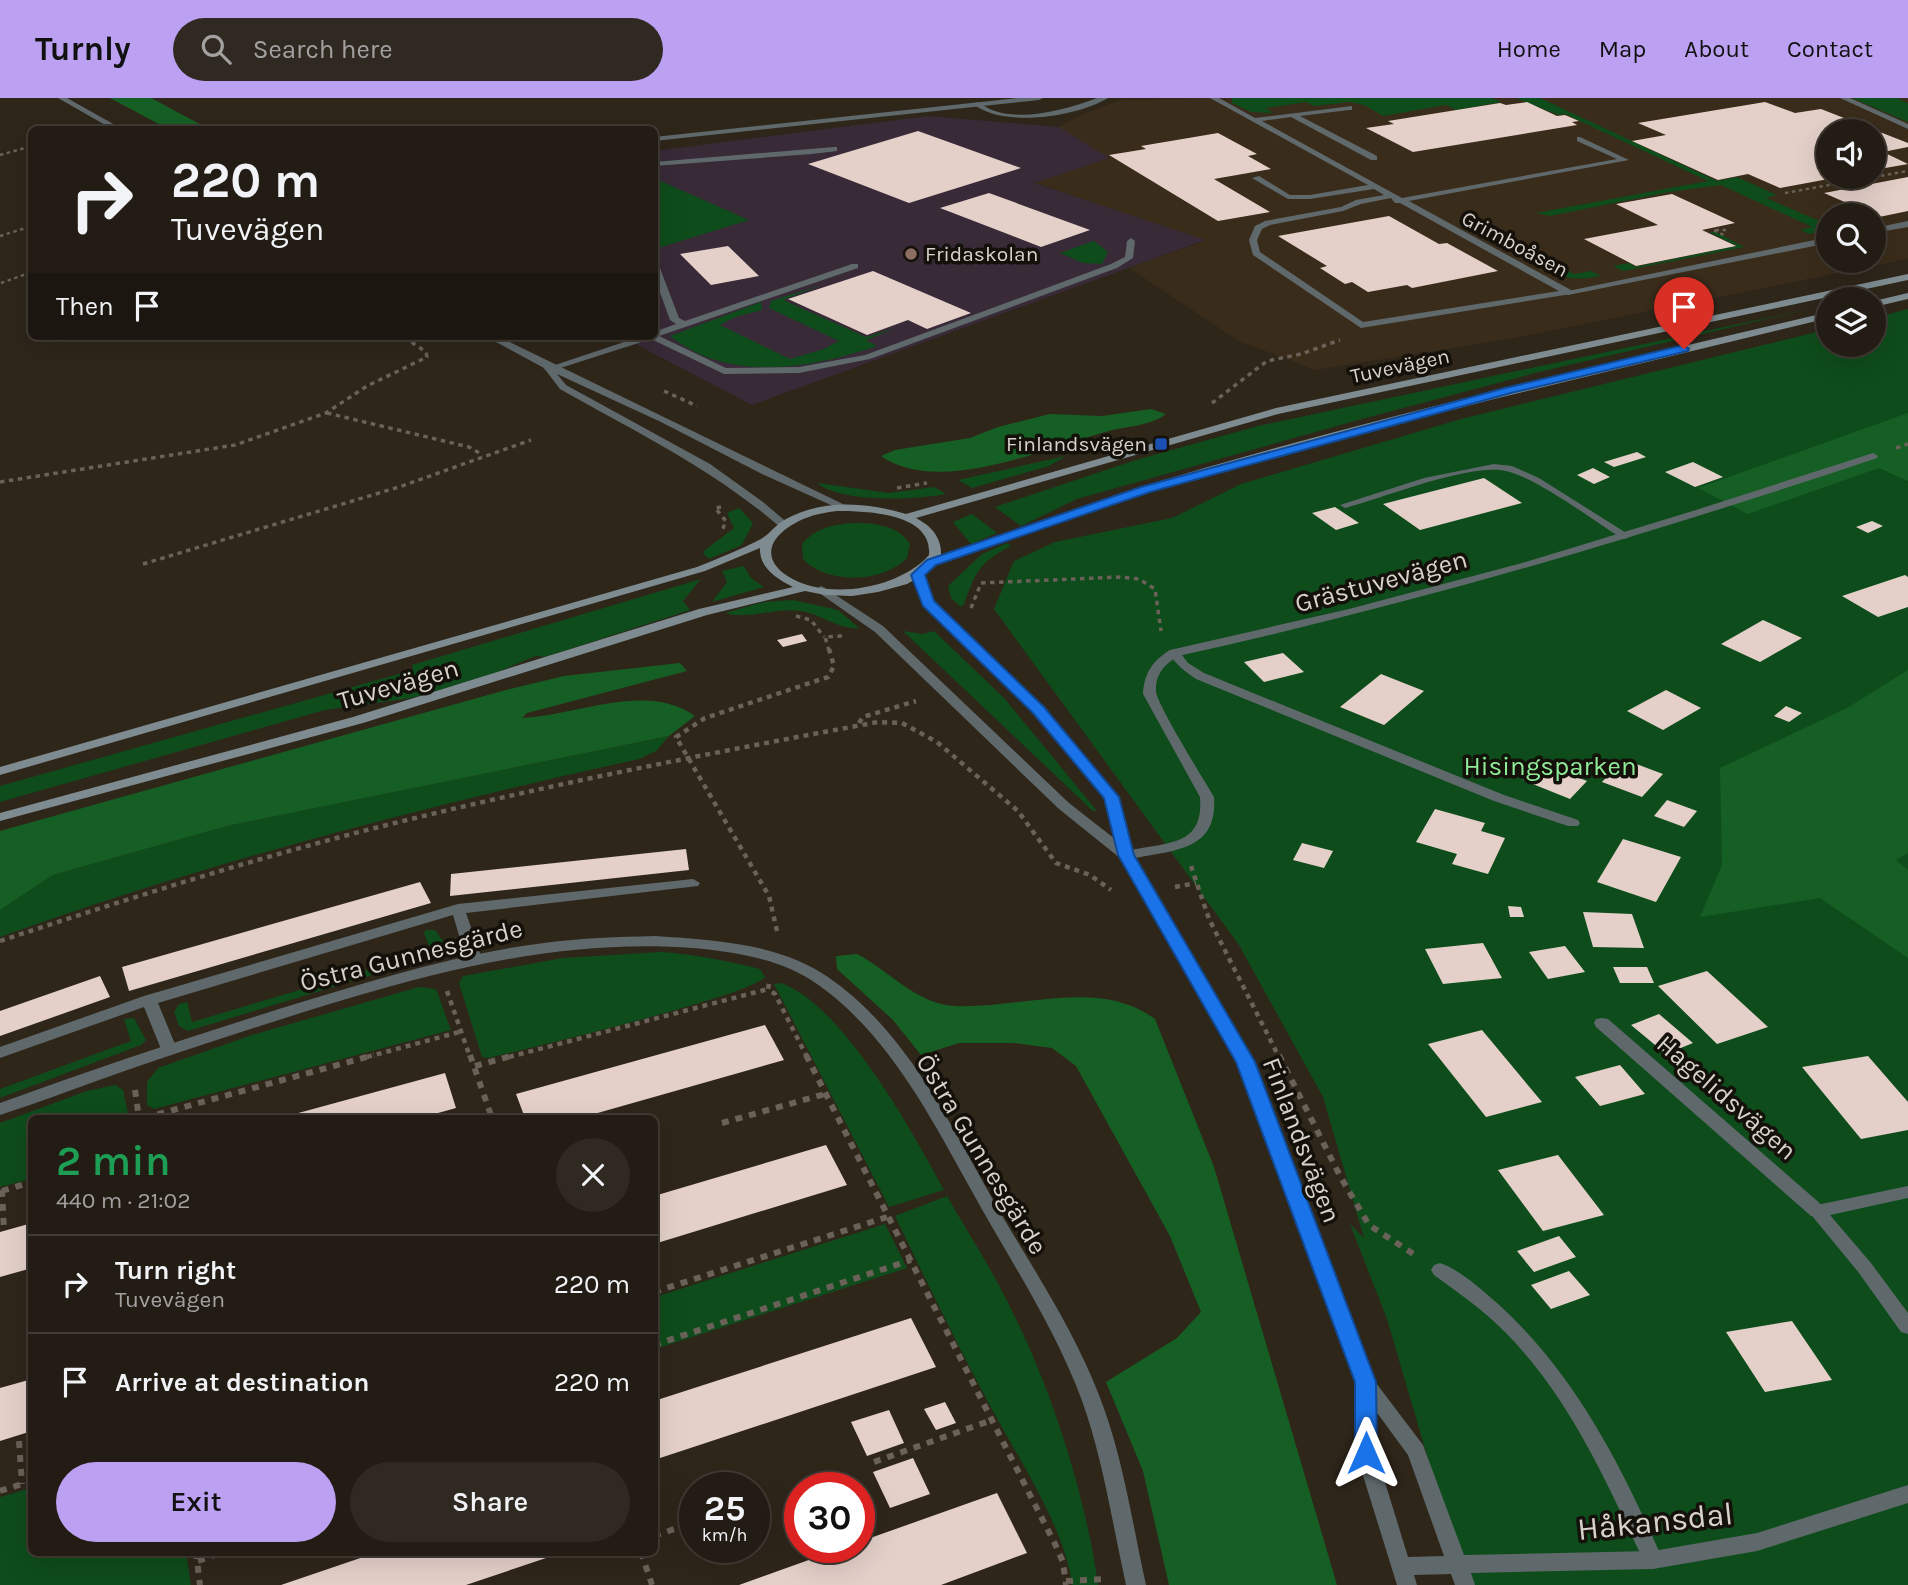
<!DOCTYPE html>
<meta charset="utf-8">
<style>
:root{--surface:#231c14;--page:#2f2922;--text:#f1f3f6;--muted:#a3a1a0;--line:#403a34;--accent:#bca0f2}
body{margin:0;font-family:Karla,sans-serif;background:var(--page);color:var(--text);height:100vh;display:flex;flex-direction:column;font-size:26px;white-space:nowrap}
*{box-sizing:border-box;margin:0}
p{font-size:23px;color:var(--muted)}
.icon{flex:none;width:38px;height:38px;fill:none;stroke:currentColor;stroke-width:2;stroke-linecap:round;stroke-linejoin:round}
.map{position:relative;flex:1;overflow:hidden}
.drawer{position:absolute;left:28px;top:1017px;width:630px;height:441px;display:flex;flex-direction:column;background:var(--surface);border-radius:10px;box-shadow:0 7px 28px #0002,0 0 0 2px var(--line)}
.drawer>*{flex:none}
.hud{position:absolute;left:28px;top:28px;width:630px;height:214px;border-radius:10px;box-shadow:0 7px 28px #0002,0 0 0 2px var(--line);background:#231c14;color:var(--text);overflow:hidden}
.controls{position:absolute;left:1816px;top:21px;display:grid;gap:14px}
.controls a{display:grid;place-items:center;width:70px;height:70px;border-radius:50%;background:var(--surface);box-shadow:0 7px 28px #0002,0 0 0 2px var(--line);font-size:35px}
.speed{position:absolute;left:679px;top:1374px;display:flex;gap:14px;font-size:35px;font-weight:700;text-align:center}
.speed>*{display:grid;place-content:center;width:91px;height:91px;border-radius:50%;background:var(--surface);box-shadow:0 7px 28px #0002,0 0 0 2px var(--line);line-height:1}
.speed small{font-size:18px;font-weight:400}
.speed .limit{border:10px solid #d22;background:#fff;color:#111}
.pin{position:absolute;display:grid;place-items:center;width:60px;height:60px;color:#fff;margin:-72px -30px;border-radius:50% 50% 50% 0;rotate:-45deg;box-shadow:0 0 7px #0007}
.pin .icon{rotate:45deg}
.me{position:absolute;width:77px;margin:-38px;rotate:0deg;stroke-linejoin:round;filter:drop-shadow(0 0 5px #0008)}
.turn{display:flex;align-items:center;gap:24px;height:147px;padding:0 28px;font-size:32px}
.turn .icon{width:91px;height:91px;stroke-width:2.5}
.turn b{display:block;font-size:49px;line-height:60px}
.then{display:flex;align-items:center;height:66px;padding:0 28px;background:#0003;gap:14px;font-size:26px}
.round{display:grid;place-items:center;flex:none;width:74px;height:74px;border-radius:37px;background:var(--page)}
.head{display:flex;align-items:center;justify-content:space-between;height:119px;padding:0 28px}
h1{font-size:42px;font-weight:600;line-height:52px;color:#1e9e55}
.action{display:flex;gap:14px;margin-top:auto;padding:14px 28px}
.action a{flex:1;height:80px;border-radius:42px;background:var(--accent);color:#111;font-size:28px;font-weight:600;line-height:80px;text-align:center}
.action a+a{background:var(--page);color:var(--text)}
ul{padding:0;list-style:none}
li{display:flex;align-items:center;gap:21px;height:98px;padding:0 28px;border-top:2px solid var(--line)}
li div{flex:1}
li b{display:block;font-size:26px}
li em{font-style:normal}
header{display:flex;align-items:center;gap:42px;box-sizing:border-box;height:98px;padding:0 35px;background:var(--accent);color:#111}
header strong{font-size:33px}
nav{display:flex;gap:38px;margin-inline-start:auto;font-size:24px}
.search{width:490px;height:63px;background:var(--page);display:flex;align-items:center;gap:18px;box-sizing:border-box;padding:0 24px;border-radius:38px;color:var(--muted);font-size:26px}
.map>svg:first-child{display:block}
.built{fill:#3a2c1a;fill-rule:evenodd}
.education{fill:#382a37}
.green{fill:#0e4c1b}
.forest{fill:#165f24}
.building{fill:#e4d0c9}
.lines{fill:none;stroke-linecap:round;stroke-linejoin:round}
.path-far3{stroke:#6a6258;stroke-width:2.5;stroke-dasharray:3.5 3.5;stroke-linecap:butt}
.path-far2{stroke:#6a6258;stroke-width:3.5;stroke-dasharray:4.5 4.5;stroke-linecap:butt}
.path-far1{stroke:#6a6258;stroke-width:4.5;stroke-dasharray:5 5;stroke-linecap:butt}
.path{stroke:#6a6258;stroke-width:6;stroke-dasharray:7 7;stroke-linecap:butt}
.service{fill:#5f686b;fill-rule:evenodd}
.minor{fill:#5f686b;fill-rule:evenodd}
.tertiary{fill:#5f686b;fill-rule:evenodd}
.secondary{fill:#7e8c91;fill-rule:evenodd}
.route{fill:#1a73e8;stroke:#114b97;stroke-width:2}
.education-dot{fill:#8d6e63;stroke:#14100a;stroke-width:2.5}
.transit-dot{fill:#1a4fb4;stroke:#14100a;stroke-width:2.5}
.labels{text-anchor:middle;stroke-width:7;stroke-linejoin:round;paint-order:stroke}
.far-street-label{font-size:21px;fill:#d9d2cb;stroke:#14100a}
.far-poi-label{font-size:21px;fill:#d9d2cb;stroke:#14100a;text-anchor:start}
.street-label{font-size:26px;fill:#d9d2cb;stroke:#14100a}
.park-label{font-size:26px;fill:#8eeb97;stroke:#14100a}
.near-street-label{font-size:32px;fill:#d9d2cb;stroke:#14100a}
</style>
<header>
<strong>Turnly</strong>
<div class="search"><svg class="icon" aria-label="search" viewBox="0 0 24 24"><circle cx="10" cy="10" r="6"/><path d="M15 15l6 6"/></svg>Search here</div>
<nav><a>Home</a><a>Map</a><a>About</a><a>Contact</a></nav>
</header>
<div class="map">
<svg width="1908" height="1487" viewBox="0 0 1908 1487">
<rect width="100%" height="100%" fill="#2f261a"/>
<!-- built -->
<path class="built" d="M1196,0H1908V161L1514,240L1315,272L1239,243L1129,170L1204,143L1033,84L1108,60L1059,29L1080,17L1117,3ZM1829,33H1874V79H1829ZM1829,117H1874V163H1829Z"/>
<!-- education -->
<path class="education" d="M928,18L1059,29L1109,60L1034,85L1205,142L752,307L620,238H654L655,53Z"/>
<!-- green -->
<path class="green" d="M1232,0H1492L1501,4L1456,12L1446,7L1383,18L1364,7L1350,4L1314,8L1306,4L1266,10L1273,15L1251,14L1232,5Z
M1516,0H1540L1717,83L1737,79L1777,97L1766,100L1829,127V132L1809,136L1800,132L1812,129L1721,87L1669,94L1550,118L1536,115L1708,83L1565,16L1558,17Z
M1852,0H1897L1908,5V24Z
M658,82L749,122L655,151L654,83Z
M1709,134H1716L1744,149L1623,173L1613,168L1629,165L1635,169L1737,148Z
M1094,143L1108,154L1102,166L1083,165L1060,155Z
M1530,152L1574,176L1591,173L1601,178C1559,186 1553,174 1517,155Z
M821,187L783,202L866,239L894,231L866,242L877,248C810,271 729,285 670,238L761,204L762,212L735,219L720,227L790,261L824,251L839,243L769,210L771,203Z
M1809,211L1539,274L1362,321L1077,401L1021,428L995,409L1136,362L1258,328Z
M1908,211V1487H1465L1387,1221L1350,1126L1364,1140L1323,999L1239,847L994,511L1014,463L1055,444L1172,420L1241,386L1461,321L1829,231V247H1874V220Z
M1066,358L1049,368L972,390L958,382Z
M817,385L889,395L934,389L946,396C916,402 841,405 817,385Z
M739,410L753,425L742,447L709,461L703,455L705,452L734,430L727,415Z
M972,416L997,435L971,446L953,424Z
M854,425C874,425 898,427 910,446L907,460C883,485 827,487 803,461L802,446C815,430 835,426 854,425Z
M1007,445L1011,448C979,465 976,473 964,506L961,509L951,500L948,488L982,456Z
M744,468L751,480L764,489L712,504L727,484L722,473Z
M701,481L683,503L690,512L545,559L536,558L495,575L412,600L325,612L0,704V688L413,572L412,567Z
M793,502L838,512L859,530C839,532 821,516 801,513C775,509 750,522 725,515L764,504Z
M903,533L923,536L934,533L1005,601L1097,713H1093Z
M669,638L656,653L639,661C422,709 209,764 0,839V812L53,777L227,728Z
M426,832H435L445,846L442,856L188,933L179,928L174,914L179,906L187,904L192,924L431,853L424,835Z
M661,854C695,856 727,863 760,871L765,879C750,898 529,950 489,960L482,959L459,885L463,878L563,860Z
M781,885C843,907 913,1035 944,1092L889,1109L774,886Z
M419,889L436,891L451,932L154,1011L147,1007V984L158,970L252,937Z
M134,920L146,942L141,947L0,1000V991L131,943L124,921Z
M115,987L123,992L129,1020H32L31,1081L0,1089V1025L87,993Z
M947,1098C968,1135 992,1171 1010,1209C1051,1289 1086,1398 1098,1487H1072C1066,1431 1015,1355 988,1304C955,1243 925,1180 895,1118Z
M885,1126L907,1170L655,1251V1199Z
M31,1390L32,1454H186L191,1487H0V1399Z"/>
<!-- forest -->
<path class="forest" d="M110,0H151L209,31H168Z
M1151,311L1166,316C1151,328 1127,328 1109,333C1047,349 940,399 881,358L895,352L970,340L998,329L1050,316L1102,318Z
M1908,315V383L1879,370L1748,416L1698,390Z
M680,565L687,573L527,615L522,620C576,618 646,583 695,618L669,638L227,728L53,777L0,812V733L506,592L564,578Z
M1908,572V755L1896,762L1908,772V860L1820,800L1700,819L1722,767L1720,670L1847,610Z
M857,856C890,873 916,906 955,908C1020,911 1099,879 1155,921L1214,1069L1337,1487H1169L1143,1373L1106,1284L1177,1240L1201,1214L1170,1138L1076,968L1052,950L1014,945H959L921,957L893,922L837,871L836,858Z"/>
<!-- building -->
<path class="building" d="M1527,4L1557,18L1565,17L1579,23L1572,24L1577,27L1413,54L1366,30L1394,26L1388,23L1500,5L1506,7Z
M1765,4L1795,15L1821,11L1908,45V49L1883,54L1908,66L1874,72V33H1829V79L1834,80L1780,90L1748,76L1718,82L1632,43L1666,37L1638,25Z
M918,33L1021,70L909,105L808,66Z
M1218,35L1257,56L1248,58L1271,71L1214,81L1270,114L1218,123L1109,57L1146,51L1141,48Z
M1908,79V113L1879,119L1824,95Z
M989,95L1090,132L1041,149L940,110Z
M1672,96L1735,125L1702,132L1736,148L1636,168L1584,141L1658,127L1616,106Z
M1389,118L1439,146L1447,145L1498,173L1412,190L1407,187L1368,194L1352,184L1345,186L1320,170L1327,168L1278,138Z
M728,148L759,178L711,187L680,156Z
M873,173L971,215L927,231L908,222L867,237L788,201Z
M1637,354L1646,359L1614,369L1604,364Z
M1693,364L1723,379L1695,389L1665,374Z
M1593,370L1610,379L1594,386L1577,377Z
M1484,380L1522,405L1420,432L1383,406Z
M1335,409L1359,425L1336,432L1312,415Z
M1872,423L1883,428L1868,435L1856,429Z
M1905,477L1908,479V509L1878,519L1842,498Z
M1763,522L1802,540L1760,564L1721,546Z
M802,536L807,543L783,549L777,542Z
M1283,555L1304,574L1264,584L1244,564Z
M1381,576L1424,593L1384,627L1340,609Z
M1666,592L1701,610L1663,632L1627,613Z
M1786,608L1802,615L1789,624L1774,618Z
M1623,661L1663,676L1642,699L1602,684Z
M1541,665L1587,683L1570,701L1523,682Z
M1667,702L1697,713L1684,729L1654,718Z
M1435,711L1485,725L1481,733L1505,740L1488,776L1452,766L1457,756L1416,744Z
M1623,741L1681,759L1656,804L1597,784Z
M1302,745L1333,753L1324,770L1293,762Z
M686,751L689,772L450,798L451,776Z
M420,784L431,805L129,893L122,869Z
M1508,808L1521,809L1524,819H1510Z
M1583,814L1632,816L1644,850L1593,849Z
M1483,845L1502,880L1443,886L1425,851Z
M1565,848L1585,874L1548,881L1529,854Z
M1613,869H1647L1654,885H1620Z
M1707,873L1768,929L1717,946L1658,888Z
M100,878L110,899L0,938V913Z
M1659,916L1693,945L1666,956L1631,927Z
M765,927L784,962L580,1020H525L516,996Z
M1482,932L1542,1004L1486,1019L1428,946Z
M1868,958L1908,1004V1032L1861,1041L1802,969Z
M1620,967L1645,996L1600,1008L1575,979Z
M445,975L456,1010L420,1020H280Z
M826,1047L847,1087L654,1146V1098Z
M1558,1057L1604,1117L1543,1133L1498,1072Z
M32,1125V1170L0,1179V1134Z
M1559,1138L1576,1159L1534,1174L1517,1153Z
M1569,1173L1590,1197L1551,1211L1531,1187Z
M911,1220L936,1269L654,1362V1303Z
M1792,1223L1832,1282L1765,1294L1726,1234Z
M32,1281V1333L0,1343V1290Z
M945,1304L956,1325L936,1332L924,1311Z
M889,1312L904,1345L867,1358L851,1324Z
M913,1360L930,1396L890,1410L873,1374Z
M800,1392V1420L789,1396Z
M997,1395L1027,1455L941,1487H739L845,1449H859V1444Z
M378,1454H561V1455L466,1487H281Z"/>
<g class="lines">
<!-- path-far3 -->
<path class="path-far3" d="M0,57L32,48
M1874,79L1908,73
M1785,95L1873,79
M1726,132H1713L1726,138
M0,138L32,128
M1,185L32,174
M403,238L407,241"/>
<!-- path-far2 -->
<path class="path-far2" d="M664,293L697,308
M1212,305L1267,263L1301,256L1340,242
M327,315L469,349L483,357
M1896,350L1908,346
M0,384L235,347L326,315L367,288L427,259L426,254L404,239
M897,390L927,385
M721,409L715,410L726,423L721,435
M143,466L399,389L531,342
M971,510L981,485L1120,479L1139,481L1155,491L1161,533
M796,518L811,522L824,539
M829,553L825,539L844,538"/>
<!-- path-far1 -->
<path class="path-far1" d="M859,625L863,619L916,603
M1191,768L1209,821L1279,959
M1175,789L1196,785
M777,833L769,798L676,639L705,620L828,579L834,568L829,551
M0,843C124,802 249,762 375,730C541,688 710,655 878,624L902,625L937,644L1018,713L1056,765L1090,777L1111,792
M769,886L768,891L775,896L807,959
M447,893L470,959
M367,959L463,933
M509,959L768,891"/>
<!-- path -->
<path class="path" d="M470,957L492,1020
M806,957L1055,1446L1063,1464L1066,1487
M1279,957L1340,1078L1369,1127L1415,1157
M475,968L515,957
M135,992L139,1020
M144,1020L374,957
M722,1025L825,996
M2,1092L4,1133
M2,1093L32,1084
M654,1194L887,1119
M654,1247L911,1162
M19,1343L22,1386
M874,1364L992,1322
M0,1393L32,1383
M654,1438L695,1424
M196,1454L200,1487
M641,1454L652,1487
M198,1463L223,1454
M1066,1483L1104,1481"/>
<!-- service -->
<path class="service" d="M1097,0H1108C1077,19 1003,30 973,6L977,4C982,6 987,10 992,12C1023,24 1068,11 1097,0Z
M1210,0H1219L1255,20L1352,8V12H1349L1300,18L1377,58V62H1371L1291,19L1262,23L1402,100L1617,61L1577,43V39H1580L1629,62L1409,103L1571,192V196L1361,230L1253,157L1249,142L1255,128L1265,123L1341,109L1356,102L1384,97L1374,91L1310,101H1288L1252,80L1259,78L1290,97H1310L1368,87ZM1391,100L1395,105H1400L1559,193L1363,224L1260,154L1257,142L1262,131L1270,127L1343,113L1361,106Z
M834,49H837V53L812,56L654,68V64Z
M1131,140L1135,143L1133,160L1117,170L870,261L799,275L724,276L651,241L551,273L543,271L642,238H654V234L676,226L670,222L654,178V163L658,165L679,220L685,223L852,166H858V170L659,238L726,270L799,269L865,257L1111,166L1125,159L1127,143Z
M1494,366L1512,368L1539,380L1631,438L1625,441L1621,440C1593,422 1537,380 1506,373C1469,365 1384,400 1345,410L1340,407L1424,380Z
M1174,551L1178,552L1188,565L1204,575L1504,697L1578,722L1580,725L1578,728H1568L1494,703L1196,581C1184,573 1176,566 1168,555Z
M693,781L700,785L698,788L466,815L482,861L474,866L466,861L453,817L158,905L177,951L175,955H163L161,951L144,909L0,960V949L144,898L458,806Z
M1602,920L1608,921L1823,1108L1826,1113L1823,1118L1817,1119L1811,1118L1596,929L1594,925L1596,921Z
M1440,1165C1460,1172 1481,1191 1497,1205C1575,1275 1621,1367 1663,1462L1660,1468L1653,1471L1646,1468C1607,1385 1571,1301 1505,1234C1483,1212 1459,1195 1434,1177L1431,1172L1434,1167Z"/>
<!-- minor -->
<path class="minor" d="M1019,0H1043L1039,2L654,43V39Z
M1840,0H1850L1908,26V31Z
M1908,123V129L1874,135V130Z
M1829,139V145L1568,197L1563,194Z
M1873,355L1878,358L1877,360C1647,437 1415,506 1178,558C1165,566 1155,576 1156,593C1156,605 1204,682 1214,699C1218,752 1175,752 1135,760L1254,964L1373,1281L1423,1347L1464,1457L1653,1453L1757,1435L1908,1387V1405L1757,1453L1653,1471L1471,1475L1475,1487H1455L1451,1476L1414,1477L1417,1487H1397L1356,1355V1284L1238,964L1120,760L1059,711L875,534L815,492L821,488L825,490L883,528L1069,705L1115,741L1104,700L1034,615L924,508L912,476L918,473L922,474L933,504L1044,609L1116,696L1132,752C1169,744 1204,748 1200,699L1143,596C1144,576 1152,563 1170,552L1349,511L1522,465L1696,412ZM1375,1312L1408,1357L1444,1458L1408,1459L1376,1355Z
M655,838C713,842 779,845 828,879C911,936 955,1037 1004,1121C1038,1178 1075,1235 1099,1297C1123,1358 1132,1424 1146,1487H1126C1112,1424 1103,1360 1081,1300C1053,1225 1007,1158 969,1088C929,1016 887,935 817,886C782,861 735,854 693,850C560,840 433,874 307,913C238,935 170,957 102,981C68,993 34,1006 0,1017V1005C93,971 187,940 282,910C368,884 455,856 544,845C581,840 618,839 655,838Z
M1908,1088V1100L1830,1117L1871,1165L1908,1215V1236L1901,1234L1859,1175L1808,1113L1811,1108L1817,1107Z"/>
<!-- tertiary -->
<path class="tertiary" d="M58,0H67L124,32H114Z
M485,238H497L851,410L850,412H842L762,376L661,324L557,276L566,287L710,366L763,404L790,427L784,430L780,429C714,372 636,334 560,291L544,270Z"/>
<!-- secondary -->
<path class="secondary" d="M1908,176V182L1278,316L916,420C931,428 942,439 941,458C1008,436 1074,410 1141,389C1367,320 1599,268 1829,214V220L1490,302L1235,369L1124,402L933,467L926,475L907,486L878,494L852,498L825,497L805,493L707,517L363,625L0,723V715L353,619L699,511L793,489C777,481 759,470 760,450L705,473L0,677V669L697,469C719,460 740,452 761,441C770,436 776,426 786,421C823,401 867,404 906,416L1276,310ZM837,413C867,413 933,415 929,457C899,491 825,504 786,477C754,454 780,430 806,420C816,416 827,414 837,413Z
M1908,195V201L1874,209V203Z"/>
</g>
<!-- route -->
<path class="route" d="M1684,247L1689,251L1688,253L1511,295L1150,394L936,467L925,477L934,503L1044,609L1119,699L1134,757L1255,964L1376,1284L1377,1355L1374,1361L1366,1364L1358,1361L1355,1355V1284L1236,964L1118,757L1104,700L1033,615L923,508L911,477L927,462L1141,389L1505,290Z"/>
<!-- markers -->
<circle class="education-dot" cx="911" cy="156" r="7"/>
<rect class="transit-dot" x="1154" y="339" width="14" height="14" rx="3.5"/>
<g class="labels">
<!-- far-street labels -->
<g class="far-street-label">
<text transform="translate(1515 146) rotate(28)" y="7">Grimboåsen</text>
<text transform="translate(1400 268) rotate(-12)" y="7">Tuvevägen</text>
</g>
<!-- far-poi labels -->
<g class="far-poi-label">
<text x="925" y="163">Fridaskolan</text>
<text x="1147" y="353" text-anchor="end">Finlandsvägen</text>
</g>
<!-- street labels -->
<g class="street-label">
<text transform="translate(1381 483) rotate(-15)" y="9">Grästuvevägen</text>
<text transform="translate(398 586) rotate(-16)" y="9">Tuvevägen</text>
<text transform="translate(411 857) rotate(-14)" y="9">Östra Gunnesgärde</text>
<text transform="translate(1727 999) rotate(41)" y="9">Hagelidsvägen</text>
<text transform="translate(1302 1042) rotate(69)" y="9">Finlandsvägen</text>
<text transform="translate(982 1056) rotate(59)" y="9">Östra Gunnesgärde</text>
</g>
<!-- park labels -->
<g class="park-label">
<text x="1550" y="677">Hisingsparken</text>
</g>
<!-- near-street labels -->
<g class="near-street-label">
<text transform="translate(1655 1423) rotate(-6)" y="11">Håkansdal</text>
</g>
</g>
</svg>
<div class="controls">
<a><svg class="icon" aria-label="sound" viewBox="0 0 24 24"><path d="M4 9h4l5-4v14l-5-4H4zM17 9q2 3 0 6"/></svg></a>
<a><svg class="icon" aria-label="search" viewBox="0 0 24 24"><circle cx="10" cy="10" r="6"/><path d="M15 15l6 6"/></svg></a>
<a><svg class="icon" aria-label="layers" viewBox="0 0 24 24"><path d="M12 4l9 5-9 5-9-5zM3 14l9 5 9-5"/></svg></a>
</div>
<div class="speed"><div>25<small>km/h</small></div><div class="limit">30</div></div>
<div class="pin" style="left:1684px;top:251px;background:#d93025"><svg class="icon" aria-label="arrive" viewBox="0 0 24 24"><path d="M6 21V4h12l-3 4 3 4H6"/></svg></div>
<svg class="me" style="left:1366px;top:1355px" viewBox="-20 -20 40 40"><path d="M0-17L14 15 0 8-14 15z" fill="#1a73e8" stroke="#fff" stroke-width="4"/></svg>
<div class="hud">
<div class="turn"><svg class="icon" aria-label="right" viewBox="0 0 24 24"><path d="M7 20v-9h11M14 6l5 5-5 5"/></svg><div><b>220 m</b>Tuvevägen</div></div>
<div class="then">Then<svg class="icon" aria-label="arrive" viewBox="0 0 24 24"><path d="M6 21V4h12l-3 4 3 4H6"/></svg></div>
</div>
<section class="drawer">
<div class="head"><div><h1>2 min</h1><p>440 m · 21:02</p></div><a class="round"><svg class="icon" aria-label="close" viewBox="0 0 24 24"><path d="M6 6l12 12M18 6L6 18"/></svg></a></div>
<ul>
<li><svg class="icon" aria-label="right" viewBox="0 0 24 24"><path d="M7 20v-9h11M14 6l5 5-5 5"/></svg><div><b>Turn right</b><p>Tuvevägen</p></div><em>220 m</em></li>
<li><svg class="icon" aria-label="arrive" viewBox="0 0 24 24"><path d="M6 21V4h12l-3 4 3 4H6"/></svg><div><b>Arrive at destination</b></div><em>220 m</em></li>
</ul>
<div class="action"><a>Exit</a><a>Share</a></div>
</section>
</div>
